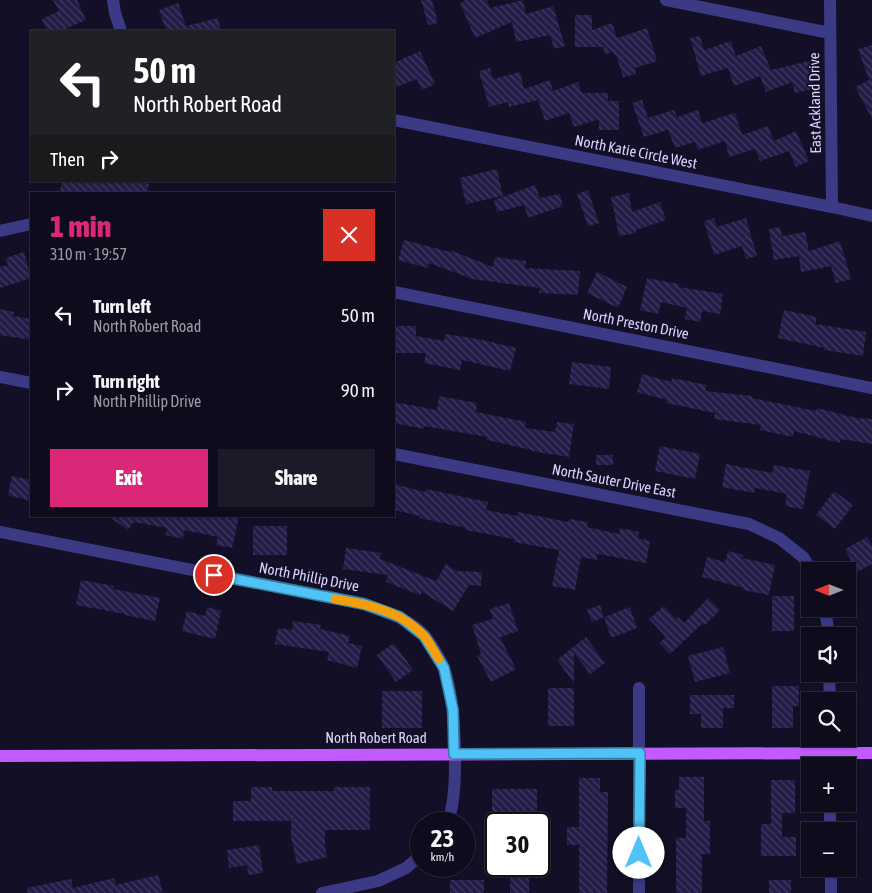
<!DOCTYPE html>
<meta charset="utf-8">
<style>
:root{--surface:#0e0b1c;--page:#1c1929;--text:#f1f3f6;--muted:#9b9ba3;--line:#2e2b3b;--accent:#db2777}
body{margin:0;font-family:"Asap Condensed",sans-serif;background:var(--page);color:var(--text);height:100vh;display:flex;flex-direction:column;font-size:19px;white-space:nowrap}
*{box-sizing:border-box;margin:0}
p{font-size:16px;color:var(--muted)}
.icon{flex:none;width:28px;height:28px;fill:none;stroke:currentColor;stroke-width:2;stroke-linecap:round;stroke-linejoin:round}
.map{position:relative;flex:1;overflow:hidden}
.drawer{position:absolute;left:30px;top:192px;width:365px;height:325px;display:flex;flex-direction:column;background:var(--surface);border-radius:0px;box-shadow:0 1px 4px #0004,0 0 0 1px var(--line)}
.drawer>*{flex:none}
.top-card{position:absolute;left:30px;top:30px;width:365px;height:152px;border-radius:0px;box-shadow:0 1px 4px #0004,0 0 0 1px var(--line);background:#202124;color:#fff;overflow:hidden}
.needle{width:32px;rotate:270deg}
.tools{position:absolute;left:801px;top:562px;display:grid;gap:10px}
.tools a{display:grid;place-items:center;width:55px;height:55px;border-radius:0px;background:var(--surface);box-shadow:0 1px 4px #0004,0 0 0 1px var(--line);font-size:25px}
.speed{position:absolute;left:410px;top:812px;display:flex;gap:10px;font-size:25px;font-weight:700;text-align:center}
.speed>*{display:grid;place-content:center;width:65px;height:65px;border-radius:50%;background:var(--surface);box-shadow:0 1px 4px #0004,0 0 0 1px var(--line);line-height:1}
.speed small{font-size:12px;font-weight:400}
.speed .limit{border:2px solid #111;border-radius:8px;background:#fff;color:#111}
.pin{position:absolute;display:grid;place-items:center;width:42px;height:42px;color:#fff;margin:-21px;border:2px solid #fff;border-radius:50%;box-shadow:0 1px 5px #0007}
.me{position:absolute;width:55px;margin:-28px;rotate:0deg;stroke-linejoin:round;filter:drop-shadow(0 0 4px #0008)}
.turn{display:flex;align-items:center;gap:18px;height:105px;padding:0 20px;font-size:22px}
.turn .icon{width:65px;height:65px;stroke-width:2.5}
.turn b{display:block;font-size:35px;line-height:42px}
.then{display:flex;align-items:center;height:48px;padding:0 20px;background:#0003;gap:10px;font-size:19px}
.round{display:grid;place-items:center;flex:none;width:52px;height:52px;border-radius:0px;background:var(--page)}
.summary{display:flex;align-items:center;justify-content:space-between;height:85px;padding:0 20px}
h1{font-size:30px;font-weight:800;line-height:38px;color:var(--accent)}
.primary-button{display:flex;gap:10px;margin-top:auto;padding:10px 20px}
.primary-button a{flex:1;height:58px;border-radius:0px;background:var(--accent);color:#fff;font-size:20px;font-weight:800;line-height:58px;text-align:center}
.primary-button a+a{background:var(--page);color:var(--text)}
ul{padding:0;list-style:none}
li{display:flex;align-items:center;gap:15px;height:75px;padding:0 20px}
li div{flex:1}
li b{display:block;font-size:19px}
li em{font-style:normal}
.map>svg:first-child{display:block}
.building{fill:url(#building-back-hatch)}
.lines{fill:none;stroke-linecap:round;stroke-linejoin:round}
.minor{stroke:#3d3a85;stroke-width:12}
.major{stroke:#c25bff;stroke-width:12}
.route-casing{stroke:#337fa1;stroke-width:12}
.route{stroke:#4fc3f7;stroke-width:9}
.slow{stroke:#f59e0b;stroke-width:9}
.labels{text-anchor:middle;stroke-width:4;stroke-linejoin:round;paint-order:stroke}
.street-label{font-size:15px;fill:#d9d4ff;stroke:#130f26}
</style>
<div class="map">
<svg width="872" height="893" viewBox="0 0 872 893">
<defs>
<pattern id="building-back-hatch" width="6" height="6" patternUnits="userSpaceOnUse" patternTransform="scale(1.25)"><rect width="6" height="6" fill="#241b47"/><path d="M-1 5l2 2M0 0l6 6M5-1l2 2" fill="none" stroke="#433b63"/></pattern>
</defs>
<rect width="100%" height="100%" fill="#130f26"/>
<!-- building -->
<path class="building" d="M53,0H77L86,20L60,31H47L42,19L59,11Z
M421,0H432L438,23L428,25Z
M466,0H487L490,8L523,0L526,14L553,6L565,46L554,49L550,35L516,42L512,22L475,38L460,3Z
M178,3L186,26L218,18L221,31H166L159,10Z
M575,15H592V30L612,23L617,38L647,28L657,61L635,68L636,74L623,77L616,55H614L613,52L605,54L603,47H575Z
M700,36L704,50L731,41L736,56L761,46L771,70L809,61L816,88L795,93L792,82L766,92L760,76L734,86L728,68L701,76L690,38Z
M872,45V118L855,87L869,80L858,49Z
M420,51L435,84L422,90L417,79L394,88V63Z
M490,68L493,79L520,72L524,89L550,80L553,91L578,82L582,93H608V101H619V130H599V119L574,127L569,113L545,121L538,100L509,107L508,102L489,107L479,71Z
M642,100L648,118L674,110L677,117L698,110L702,123L735,113L742,135L768,126L774,141L796,131L809,161L796,167L789,151L760,161L755,149L729,157L725,141L698,150L695,142L675,148L668,130L644,137L632,103Z
M497,169L503,196L466,204L460,178Z
M62,181H137L149,184L147,194H71L60,192Z
M535,185L540,198L560,194L563,206L528,218L524,205L497,212L494,200Z
M588,190L599,223L588,226L577,194Z
M629,193L632,212L660,202L666,220L636,230V233L619,236L611,197Z
M714,218L717,227L746,218L757,256L746,259L742,246L714,255L704,221Z
M780,227L782,236L805,232L809,251L840,241L851,279L836,283L831,266L801,272L799,256L774,260L769,229Z
M404,240L450,252V250L493,267L495,257L526,261L525,268L580,271L578,295L539,293L540,288L472,279L429,263L428,268L398,260Z
M24,252L31,278L0,288V267L8,265L6,258Z
M597,272L627,287L618,308L587,293Z
M647,278L679,284V287L723,294L720,314L702,311L700,322L685,319L687,308L661,302L658,314L640,310Z
M0,309L14,312L13,316L31,319V340L0,335Z
M784,310L817,317L815,324L866,332L863,356L824,350V348L778,338Z
M394,326H416V336L444,341L445,334L478,339L516,348L510,371L462,360L460,370L424,363L426,353H394Z
M572,362L611,367L609,389L569,384Z
M642,374L671,382L672,378L707,385L705,391L752,396V398L816,411L817,408L861,419V418L872,419V444L841,439L840,443L794,431L793,437L760,430L761,425L714,419L715,413L666,403L667,400L637,392Z
M439,396L477,403L476,412L526,422L525,428L555,432L557,422L574,424L569,457L532,451V450L487,440V437L424,426V429L394,423V402L437,410Z
M660,446L700,454L695,479L655,471Z
M596,455H613V465H596Z
M726,464L772,473L774,465L810,471L803,509L785,506L787,494L755,488L754,493L722,487Z
M12,476L31,480V501L8,495Z
M394,484L425,492L426,489L488,502L486,510L518,516V512L568,522L569,519L588,522L587,527L619,534L620,528L639,532L638,538L650,541L646,563L598,554L597,560L581,557L575,590L552,586L559,550L513,542L514,539L465,530L466,528L420,518V516L394,510Z
M834,491L853,505L835,529L816,515Z
M108,516H239L232,548L216,545L218,537L184,530L183,539L166,535L167,528L134,522L135,520L128,530Z
M253,526H287V555H253Z
M867,537L872,546V564L857,572L845,549Z
M346,548L381,553L380,559L436,581L446,564L457,571L482,572L481,586L469,585L453,611L422,592L420,595L386,582L388,575L343,569Z
M728,551L743,555L742,558L775,565L769,595L743,590L744,588L702,577L707,557L725,562Z
M81,580L114,586L113,589L160,598L155,621L124,615L125,614L76,605Z
M772,596H794V631H772Z
M708,598L720,610L705,625L703,623L670,654L659,643L666,637L649,619L664,606L676,619L678,617L684,623Z
M509,603L518,631L500,637L516,669L491,682L477,656L481,654L472,625L493,619L490,609Z
M600,605L604,617L630,607L637,628L611,638L604,617L592,622L587,610Z
M207,607L221,611L215,639L182,631L187,611L205,616Z
M293,621L321,625L320,629L350,636L348,643L362,646L357,668L327,660L329,652L275,644L278,628L292,630Z
M586,637L605,663L590,674L574,653V683L557,660Z
M394,643L413,670L396,682L377,655Z
M723,647L730,673L695,682L688,656Z
M772,686H799V706H793V728H772Z
M548,688H574V726H548Z
M382,691H422V728H382Z
M690,695H734V708H723V728H701V714H690Z
M679,777H704V821H710V854H702V893H676V838H686V808H675V790H679Z
M579,778H600V792H608L607,893H579V845H567V827H579Z
M771,780H795V813H782V837H796V856H761V824H771Z
M251,787H272V791H334V787H370V830H325V845L327,857L297,864L291,837V821H233V801H251Z
M492,789H537V811H492Z
M259,845L263,873L248,875L247,865L229,868L227,850Z
M510,866H529V893H510Z
M158,875L163,893H28L27,888L71,879L73,888L114,878L116,885Z
M450,880H484V893H450Z
M769,880H791V893H769Z"/>
<g class="lines">
<!-- minor -->
<path class="minor" d="M113,0L115,13L121,31
M666,0L830,33
M830,0L832,207
M394,120L832,207L872,216
M0,231L31,224
M394,292L872,388
M0,377L31,383
M394,454L749,524L779,538L803,557L812,571
M0,532L364,604C386,612 409,618 425,636C430,642 441,660 444,669C456,700 460,794 447,824
M825,609L829,636
M829,674L830,701
M830,739V766
M830,804V831
M831,869V893
M322,893L378,881L406,868L421,855
M639,893V688"/>
<!-- major -->
<path class="major" d="M0,756L872,753"/>
</g>
<g class="lines">
<defs>
<path id="route" d="M214,575L364,604L400,617L424,636L444,668L453,710L454,754L640,753L639,853"/>
</defs>
<!-- route casing -->
<use href="#route" class="route-casing"/>
<!-- route -->
<use href="#route" class="route"/>
<!-- slow -->
<path class="slow" d="M335,599C366,604 402,611 424,636C430,642 434,652 439,659"/>
</g>
<g class="labels">
<!-- street labels -->
<g class="street-label">
<text transform="translate(815 103) rotate(-91)" y="5">East Ackland Drive</text>
<text transform="translate(636 152) rotate(11)" y="5">North Katie Circle West</text>
<text transform="translate(636 324) rotate(11)" y="5">North Preston Drive</text>
<text transform="translate(614 481) rotate(11)" y="5">North Sauter Drive East</text>
<text transform="translate(309 577) rotate(11)" y="5">North Phillip Drive</text>
<text x="376" y="743">North Robert Road</text>
</g>
</g>
</svg>
<div class="tools">
<a><svg class="needle" viewBox="-14 -14 28 28"><path d="M0-13l5 13h-10z" fill="#e53935"/><path d="M0 13l5-13h-10z" fill="#9b9ba3"/></svg></a>
<a><svg class="icon" aria-label="sound" viewBox="0 0 24 24"><path d="M4 9h4l5-4v14l-5-4H4zM17 9q2 3 0 6"/></svg></a>
<a><svg class="icon" aria-label="search" viewBox="0 0 24 24"><circle cx="10" cy="10" r="6"/><path d="M15 15l6 6"/></svg></a>
<a>+</a>
<a>−</a>
</div>
<div class="speed"><div>23<small>km/h</small></div><div class="limit">30</div></div>
<div class="pin" style="left:214px;top:575px;background:#d93025"><svg class="icon" aria-label="arrive" viewBox="0 0 24 24"><path d="M6 21V4h12l-3 4 3 4H6"/></svg></div>
<svg class="me" style="left:639px;top:853px" viewBox="-20 -20 40 40"><circle r="19" fill="#fff"/><path d="M0-13L10 11 0 6-10 11z" fill="#4fc3f7"/></svg>
<div class="top-card">
<div class="turn"><svg class="icon" aria-label="left" viewBox="0 0 24 24"><path d="M17 20v-9H6M10 6l-5 5 5 5"/></svg><div><b>50 m</b>North Robert Road</div></div>
<div class="then">Then<svg class="icon" aria-label="right" viewBox="0 0 24 24"><path d="M7 20v-9h11M14 6l5 5-5 5"/></svg></div>
</div>
<section class="drawer">
<div class="summary"><div><h1>1 min</h1><p>310 m · 19:57</p></div><a class="round" style="background:#d93025;color:#fff"><svg class="icon" aria-label="close" viewBox="0 0 24 24"><path d="M6 6l12 12M18 6L6 18"/></svg></a></div>
<ul>
<li><svg class="icon" aria-label="left" viewBox="0 0 24 24"><path d="M17 20v-9H6M10 6l-5 5 5 5"/></svg><div><b>Turn left</b><p>North Robert Road</p></div><em>50 m</em></li>
<li><svg class="icon" aria-label="right" viewBox="0 0 24 24"><path d="M7 20v-9h11M14 6l5 5-5 5"/></svg><div><b>Turn right</b><p>North Phillip Drive</p></div><em>90 m</em></li>
</ul>
<div class="primary-button"><a>Exit</a><a>Share</a></div>
</section>
</div>
